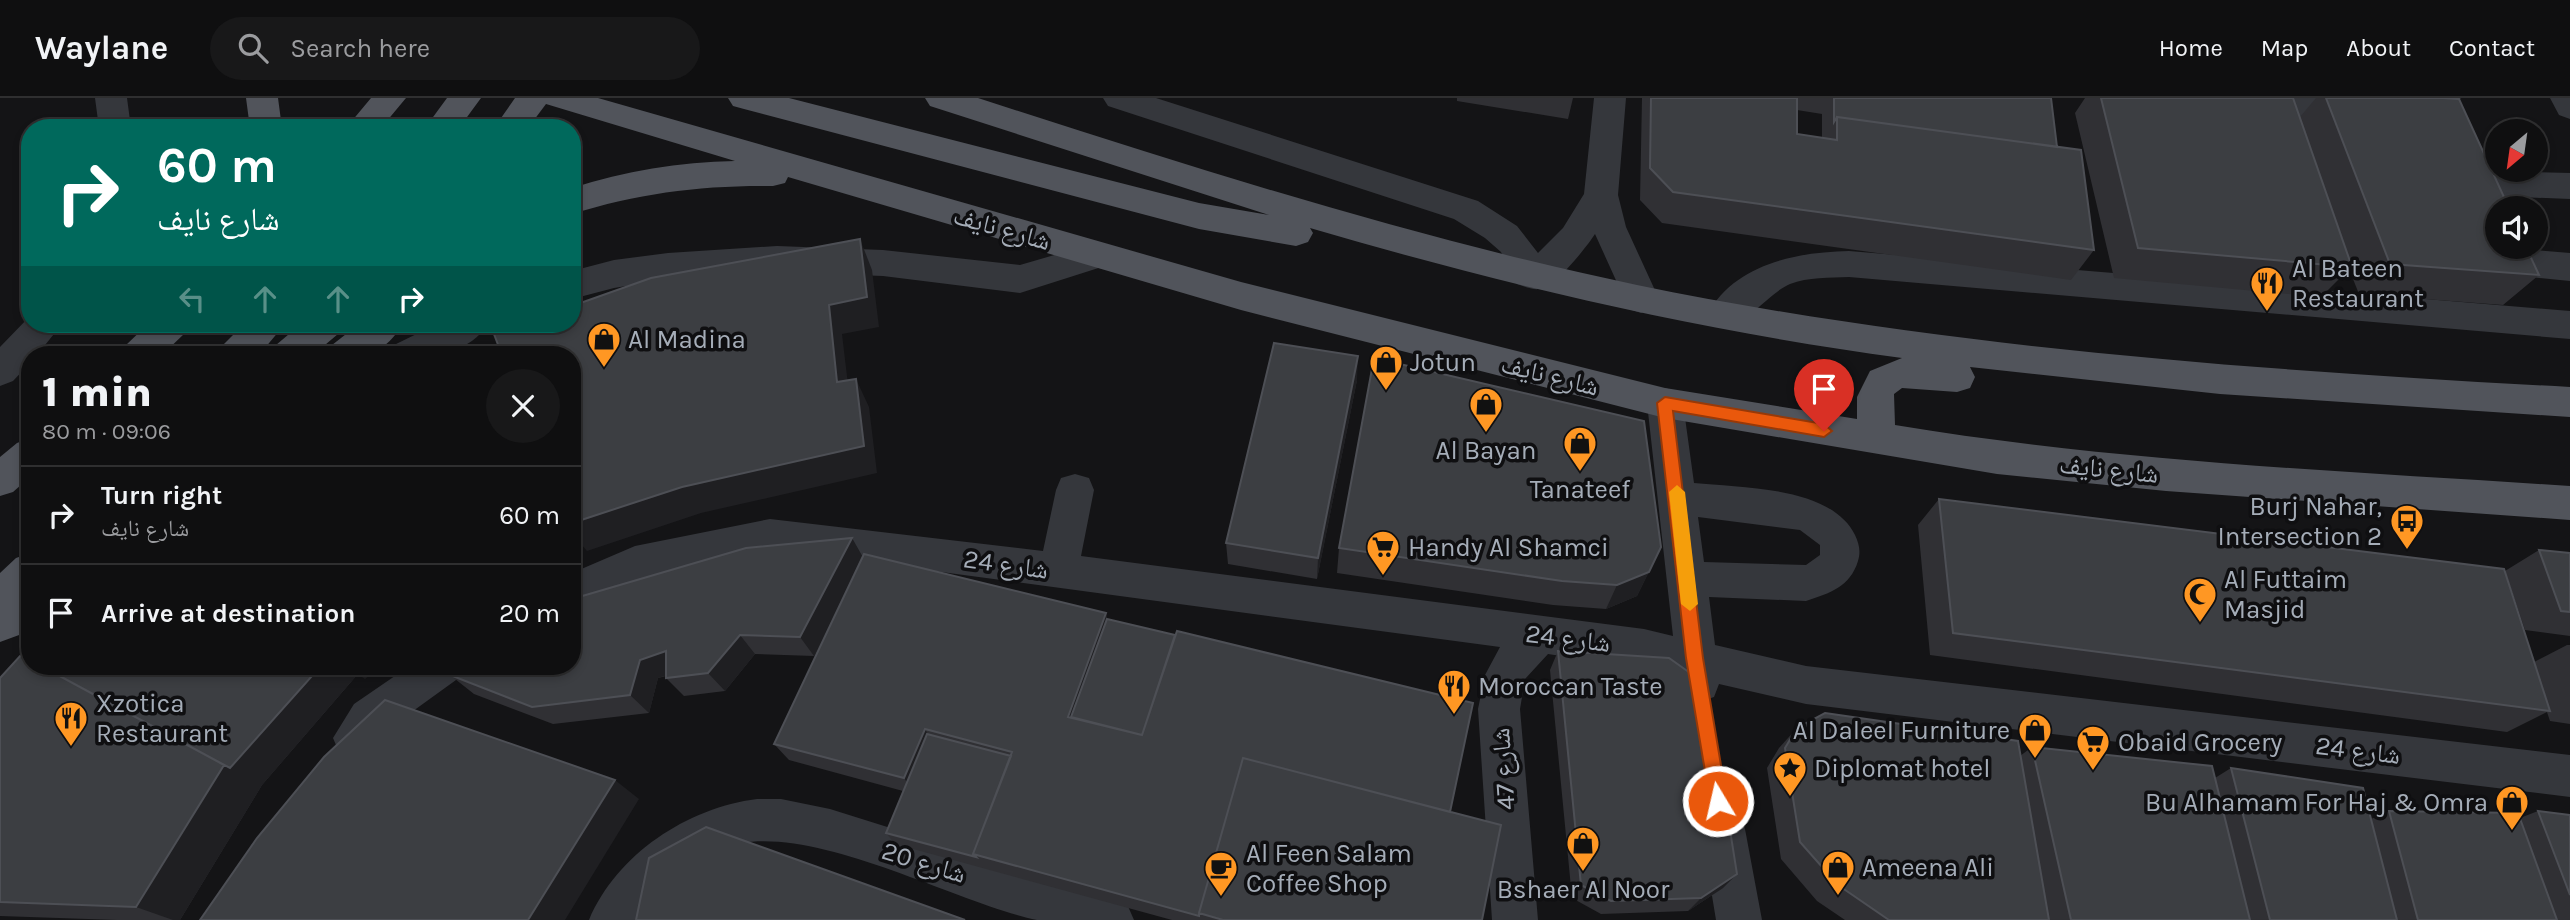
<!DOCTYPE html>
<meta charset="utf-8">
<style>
:root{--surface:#0f0f10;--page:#181819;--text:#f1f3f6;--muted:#9b9c9f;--line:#2f2f30}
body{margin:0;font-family:Karla,"Noto Naskh Arabic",sans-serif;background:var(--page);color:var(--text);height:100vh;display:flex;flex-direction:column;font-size:26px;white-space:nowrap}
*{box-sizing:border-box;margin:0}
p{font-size:23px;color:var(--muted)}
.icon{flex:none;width:38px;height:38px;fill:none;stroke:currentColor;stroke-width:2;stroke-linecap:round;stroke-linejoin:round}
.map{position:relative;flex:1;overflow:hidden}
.side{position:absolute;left:21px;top:248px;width:560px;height:329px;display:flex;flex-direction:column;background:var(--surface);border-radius:28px;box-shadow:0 4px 10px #0003,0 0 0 2px var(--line)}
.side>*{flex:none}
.guide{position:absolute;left:21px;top:21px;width:560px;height:214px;border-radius:28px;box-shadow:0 4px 10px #0003,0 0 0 2px var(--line);background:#00695c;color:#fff;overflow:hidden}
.needle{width:46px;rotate:209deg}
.controls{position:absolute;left:2485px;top:21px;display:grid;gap:14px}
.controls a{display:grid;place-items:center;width:63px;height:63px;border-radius:50%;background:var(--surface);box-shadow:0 4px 10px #0003,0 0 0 2px var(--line);font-size:35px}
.pin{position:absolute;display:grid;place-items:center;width:60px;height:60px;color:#fff;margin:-72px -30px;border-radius:50% 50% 50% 0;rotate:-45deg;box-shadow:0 0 7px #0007}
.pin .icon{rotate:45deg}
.me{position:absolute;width:77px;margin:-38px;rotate:351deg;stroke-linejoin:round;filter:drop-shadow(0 0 5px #0008)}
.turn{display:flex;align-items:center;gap:24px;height:147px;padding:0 21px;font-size:32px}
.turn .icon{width:91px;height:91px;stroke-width:2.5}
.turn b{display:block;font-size:49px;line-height:60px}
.lanes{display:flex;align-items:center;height:66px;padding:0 21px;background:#0003;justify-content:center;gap:35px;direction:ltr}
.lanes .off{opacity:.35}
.round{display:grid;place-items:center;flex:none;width:74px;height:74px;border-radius:37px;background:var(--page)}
.overview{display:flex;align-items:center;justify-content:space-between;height:119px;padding:0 21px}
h1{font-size:42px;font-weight:800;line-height:52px}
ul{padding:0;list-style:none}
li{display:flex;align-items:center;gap:21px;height:98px;padding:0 21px;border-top:2px solid var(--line)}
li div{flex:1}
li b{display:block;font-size:26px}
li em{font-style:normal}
header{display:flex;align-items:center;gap:42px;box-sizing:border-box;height:98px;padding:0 35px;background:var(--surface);border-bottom:2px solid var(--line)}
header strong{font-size:33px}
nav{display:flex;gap:38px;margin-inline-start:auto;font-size:24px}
.search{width:490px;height:63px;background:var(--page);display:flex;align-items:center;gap:18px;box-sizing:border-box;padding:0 24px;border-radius:38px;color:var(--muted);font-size:26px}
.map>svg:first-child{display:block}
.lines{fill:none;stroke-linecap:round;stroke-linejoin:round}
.minor{fill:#35373c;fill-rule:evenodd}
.major{fill:#51545b;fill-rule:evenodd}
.wall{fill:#303034;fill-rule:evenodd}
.shaded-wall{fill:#1f1f22}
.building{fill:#3c3e42;stroke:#4d4f55;stroke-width:2}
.route{fill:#ea580c;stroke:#983908;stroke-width:2}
.slow{fill:#f59e0b}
.labels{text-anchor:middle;stroke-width:7;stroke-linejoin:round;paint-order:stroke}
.street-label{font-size:26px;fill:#a5adb8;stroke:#0f0f11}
.poi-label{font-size:26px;fill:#a5adb8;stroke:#0f0f11;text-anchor:start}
</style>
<header>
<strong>Waylane</strong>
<div class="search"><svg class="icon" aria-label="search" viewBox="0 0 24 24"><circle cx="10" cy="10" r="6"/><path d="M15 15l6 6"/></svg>Search here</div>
<nav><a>Home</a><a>Map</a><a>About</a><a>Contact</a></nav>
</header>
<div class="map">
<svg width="2570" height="822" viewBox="0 0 2570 822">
<rect width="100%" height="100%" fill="#141416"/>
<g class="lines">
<!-- minor -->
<path class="minor" d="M95,0H127L131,30H99Z
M1103,0H1156L1478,103L1517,128L1538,155L1563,130L1584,96L1594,0H1626L1618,97L1626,129L1659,201L1653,211L1641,215L1629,211L1595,136C1586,150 1555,189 1539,191C1532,192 1523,188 1517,186L1501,154L1485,140L1454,121L1108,8Z
M2176,0H2328L2391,5L2423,0H2461L2451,13L2438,20L2391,29L2192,11L2181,8Z
M2550,0H2570V21L2559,17Z
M2489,73L2570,75V101L2495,98L2500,110H2497V149L2570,155V183L2520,178L2492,166L2459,92L2464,83Z
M1099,144L1111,148L1116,157L1111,166L1020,195L883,178L777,174L668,181L614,190L572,201V173L614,162L668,155L777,148L883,152L1020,167Z
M1849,153L2570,213V241L1849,179C1830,180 1808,179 1790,186C1763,198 1742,237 1712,227L1707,217C1734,166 1797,154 1849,153Z
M30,218V226H62L37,257H30V265L13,283L0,288V249Z
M437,226H487C469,260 421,257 389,257L394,247Z
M1665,290L1678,294L1683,305L1694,385C1742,390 1831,388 1855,437C1859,446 1861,453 1858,463C1850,489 1830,495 1806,503L1709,499L1715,547L1806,568L2570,657V699L1806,606L1719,586L1714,599L1699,604L1684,599L1677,576L1548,556L1525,581L1520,611L1538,822H1492L1478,611L1485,577L1500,549L874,465L770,455L640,481L572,512V475L635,448L770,421L1043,453L1056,392L1061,380L1075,376L1089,380L1094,392L1081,458L1644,531L1673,538L1647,305L1652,294ZM1698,419L1800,432L1820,447V457L1806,467L1704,464Z
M408,569H462L456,582L384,634L369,654L354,660L339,654L333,640L354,606Z
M757,701H781L830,711L1111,799L1127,806L1134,822C1103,822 1067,822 1037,822C951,804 802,717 719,751C686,764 662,796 640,822H589C617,756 687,710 757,701Z
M1723,710L1738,716L1745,731L1762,822H1716L1701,731L1708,716Z"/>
<!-- major -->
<path class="major" d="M246,0H278L282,30H250Z
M371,0H406L381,30H346Z
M447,0H481L459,30H425Z
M515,0H598L1241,184L1665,290L1857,321V299L1870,273L1902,260C1701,233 1504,187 1310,130L1313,135L1308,144L1296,148L1199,131L744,11L733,8L728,0H789L1199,105L1269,117L930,8L925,0H978C1195,70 1413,140 1637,187C1944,250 2258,272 2570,289V319L2220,296L1970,269L1975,279L1970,290L1957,294L1902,290L1894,296L1895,327C2118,364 2345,373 2570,388V422L2166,393L1997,376L1665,320L1241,212L788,79L785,85L773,88C703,87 639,95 572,116V90C625,73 679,64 735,63L546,6L528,30H494Z
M148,226H189L184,236L162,257H121L126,247Z
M244,226H285L259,257H218L223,247Z
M301,226H343L338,236L313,257H271L276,247Z
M359,226H402C384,260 360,257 327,257L332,247Z
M30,340V379L13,394L0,398V359L17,345Z
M30,455V533L0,544V475L16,460Z"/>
</g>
<!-- wall -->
<path class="wall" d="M1457,0H1573L1568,21L1457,3Z
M1642,0H2051L2057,49L2094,152L2071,182L1662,125L1640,102ZM1797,12L1822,16V40L1797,36Z
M2085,0H2293L2300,19L2316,0H2443L2539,177L2503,207L2359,196L2349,171L2321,199L2114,180L2075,15Z
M1357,282L1317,481L1228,466L1226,445Z
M1939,401L2534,564L2567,547H2570V626L2550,623L2547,614L2507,634L1930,557L1918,427Z
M852,440L862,459L1106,515L1107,521L1450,714L1482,822H1172L895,746L886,735L903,693L789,662L774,646L834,519L814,558L755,556L725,593L684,598L666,580V578L658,580L649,615L553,626L474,596L450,577Z
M1661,449L1637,498L1606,511L1553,507L1337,475L1339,450Z
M2539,452L2570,455V538L2525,532L2505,473Z
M1558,553L1723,790L1688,813L1601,816L1572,800L1550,572Z
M28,561L357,577L262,687L180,822H117L0,818V580Z
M1797,630L2020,658L2032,649L2215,680L2231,670L2371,721L2389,713L2520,720L2538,713L2570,717V822H1845L1817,803L1781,761L1767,670L1779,650Z"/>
<!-- shaded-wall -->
<path class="shaded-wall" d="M860,141L872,172L879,229L842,236L851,312L837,284L829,207Z
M1358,258L1357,282L1317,481L1318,460Z
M856,281L869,309L877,375L701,415L587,453L572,436V425Z
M852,440L864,461L814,558L800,539Z
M1649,474L1637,498L1606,511L1617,487Z
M1106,515L1111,535L1079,625L1068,619Z
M740,537L755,556L725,593L708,575Z
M666,553L683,572L658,580L649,615L630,597L640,562Z
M320,569H345L357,577L262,687L180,822H173L136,809L224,667Z
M347,569H380L365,581Z
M925,631L935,648L915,696L904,680Z
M615,682L639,701L565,822H528Z
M1737,776L1723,790L1688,813L1701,800Z"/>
<!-- building -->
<path class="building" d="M1651,0H1797V36L1837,42V19L2081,52L2094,152L1673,94L1650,70Z
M1834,0H2051L2057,49L1837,19L1834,24Z
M2101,0H2293L2352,169L2138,150Z
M2326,0H2443L2459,1L2509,110H2497V149H2526L2539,177L2390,166Z
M860,141L867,199L829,207L837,284L856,281L864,348L682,389L572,425V257H502L494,236L523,226H572V208L651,180Z
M1274,245L1358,258L1318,460L1226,445Z
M468,249L471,257H454Z
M1374,260L1644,323L1661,449L1649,474L1617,487L1562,483L1339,450Z
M1939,401L2504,471L2550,613L1953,535Z
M852,440L800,539L740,537L708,575L666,580V553L640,562L630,597L532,609L450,577L463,569H572V501L746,450Z
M2539,452L2570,455V514L2561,513Z
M864,456L1106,515L1068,619L1142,637L1177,533L1473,605L1450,714L1243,660L1199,815V818L973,756L1012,654L925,631L904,680L774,646Z
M1107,521L1175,537L1142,637L1071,619Z
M1558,553L1669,560L1707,587L1737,776L1701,800L1611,803L1581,787Z
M21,557L30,562V569H43L224,667L136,809L0,804V580Z
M43,569H320L230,670Z
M385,602L615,682L528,822H200L257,740L324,659Z
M1825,615L2018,643L2049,822H1889L1838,787L1800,744L1785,650L1797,630Z
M927,636L1011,658L973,756L976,759L886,735Z
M2032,649L2212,668L2250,822H2071Z
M1243,660L1501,727L1482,822H1223L1199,815Z
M2231,670L2363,690L2397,822H2270Z
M2389,713L2518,715L2557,822H2418Z
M2538,713L2570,717V797Z
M706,729L965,822H636L649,760Z"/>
<!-- route -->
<path class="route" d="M1665,299L1824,326L1832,333L1824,339L1673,313L1703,560L1727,703L1725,709L1718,712L1712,709L1710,703L1686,560L1657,305Z"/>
<!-- slow -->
<path class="slow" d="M1677,387L1685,394L1698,506L1690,513L1681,506L1669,394Z"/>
<!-- icons -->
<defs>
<symbol id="restaurant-pin" viewBox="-11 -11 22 30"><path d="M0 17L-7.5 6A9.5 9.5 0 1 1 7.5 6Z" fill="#ff9723" stroke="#0f0f11"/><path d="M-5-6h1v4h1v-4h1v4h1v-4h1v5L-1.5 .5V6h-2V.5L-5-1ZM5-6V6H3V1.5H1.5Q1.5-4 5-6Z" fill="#111"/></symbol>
<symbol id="shop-pin" viewBox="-11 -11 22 30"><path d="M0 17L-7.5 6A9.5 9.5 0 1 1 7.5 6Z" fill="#ff9723" stroke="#0f0f11"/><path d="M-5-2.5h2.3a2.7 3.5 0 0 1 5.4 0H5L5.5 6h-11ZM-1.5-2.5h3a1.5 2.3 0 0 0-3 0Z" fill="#111"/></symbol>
<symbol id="bus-pin" viewBox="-11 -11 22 30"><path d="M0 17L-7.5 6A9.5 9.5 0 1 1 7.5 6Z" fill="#ff9723" stroke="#0f0f11"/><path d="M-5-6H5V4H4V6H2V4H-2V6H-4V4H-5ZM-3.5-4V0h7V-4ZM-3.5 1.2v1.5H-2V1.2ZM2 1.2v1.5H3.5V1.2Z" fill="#111"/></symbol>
<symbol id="supermarket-pin" viewBox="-11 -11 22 30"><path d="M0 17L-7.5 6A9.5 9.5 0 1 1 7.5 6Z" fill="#ff9723" stroke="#0f0f11"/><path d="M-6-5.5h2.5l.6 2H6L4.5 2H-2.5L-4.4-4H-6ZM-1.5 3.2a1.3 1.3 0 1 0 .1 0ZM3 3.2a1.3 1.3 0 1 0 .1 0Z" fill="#111"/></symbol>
<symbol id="mosque-pin" viewBox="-11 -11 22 30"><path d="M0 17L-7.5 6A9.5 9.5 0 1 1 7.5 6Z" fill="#ff9723" stroke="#0f0f11"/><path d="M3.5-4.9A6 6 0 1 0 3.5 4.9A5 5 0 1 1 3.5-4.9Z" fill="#111"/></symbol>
<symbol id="sight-pin" viewBox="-11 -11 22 30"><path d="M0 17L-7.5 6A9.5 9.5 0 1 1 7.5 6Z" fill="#ff9723" stroke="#0f0f11"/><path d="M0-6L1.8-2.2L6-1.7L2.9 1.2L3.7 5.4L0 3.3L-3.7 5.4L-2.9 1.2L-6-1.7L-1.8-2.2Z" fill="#111"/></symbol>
<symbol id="cafe-pin" viewBox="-11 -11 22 30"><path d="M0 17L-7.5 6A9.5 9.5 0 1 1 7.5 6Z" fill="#ff9723" stroke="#0f0f11"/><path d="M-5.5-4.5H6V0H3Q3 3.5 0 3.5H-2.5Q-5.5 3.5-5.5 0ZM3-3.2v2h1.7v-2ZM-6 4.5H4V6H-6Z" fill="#111"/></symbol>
</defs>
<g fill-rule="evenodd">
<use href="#restaurant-pin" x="2248" y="166" width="38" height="52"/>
<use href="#shop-pin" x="585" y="222" width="38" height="52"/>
<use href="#shop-pin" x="1367" y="245" width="38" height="52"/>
<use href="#shop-pin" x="1467" y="287" width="38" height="52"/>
<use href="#shop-pin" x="1561" y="326" width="38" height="52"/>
<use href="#bus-pin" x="2388" y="404" width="38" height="52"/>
<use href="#supermarket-pin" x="1364" y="430" width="38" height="52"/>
<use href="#mosque-pin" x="2181" y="477" width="38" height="52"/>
<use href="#restaurant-pin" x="1435" y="569" width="38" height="52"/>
<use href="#restaurant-pin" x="52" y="601" width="38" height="52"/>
<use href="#shop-pin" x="2016" y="613" width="38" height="52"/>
<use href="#supermarket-pin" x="2074" y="625" width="38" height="52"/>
<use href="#sight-pin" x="1771" y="651" width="38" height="52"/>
<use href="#shop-pin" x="2493" y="685" width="38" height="52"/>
<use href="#shop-pin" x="1564" y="726" width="38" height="52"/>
<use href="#shop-pin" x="1819" y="750" width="38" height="52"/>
<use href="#cafe-pin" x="1202" y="751" width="38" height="52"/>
</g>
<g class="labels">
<!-- street labels -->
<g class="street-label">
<text transform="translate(1002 130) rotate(16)" y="9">شارع نايف</text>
<text transform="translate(1550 277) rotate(14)" y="9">شارع نايف</text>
<text transform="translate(2109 371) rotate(6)" y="9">شارع نايف</text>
<text transform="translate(1006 466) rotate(8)" y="9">شارع 24</text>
<text transform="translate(1568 540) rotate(7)" y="9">شارع 24</text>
<text transform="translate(2358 652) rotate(7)" y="9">شارع 24</text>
<text transform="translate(1503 671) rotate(-94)" y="9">شارع 47</text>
<text transform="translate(924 764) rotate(17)" y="9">شارع 20</text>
</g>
<!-- poi labels -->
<g class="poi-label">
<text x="2292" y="179">Al Bateen<tspan x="2292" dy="30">Restaurant</tspan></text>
<text x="628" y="250">Al Madina</text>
<text x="1410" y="273">Jotun</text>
<text x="1486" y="361" text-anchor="middle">Al Bayan</text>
<text x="1580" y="400" text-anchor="middle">Tanateef</text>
<text x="2382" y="417" text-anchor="end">Burj Nahar,<tspan x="2382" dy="30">Intersection 2</tspan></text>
<text x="1408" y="458">Handy Al Shamci</text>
<text x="2224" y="490">Al Futtaim<tspan x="2224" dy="30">Masjid</tspan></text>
<text x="1478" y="597">Moroccan Taste</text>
<text x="96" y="614">Xzotica<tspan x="96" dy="30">Restaurant</tspan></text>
<text x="2010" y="641" text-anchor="end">Al Daleel Furniture</text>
<text x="2118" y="653">Obaid Grocery</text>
<text x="1814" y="679">Diplomat hotel</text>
<text x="2488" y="713" text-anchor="end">Bu Alhamam For Haj &amp; Omra</text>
<text x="1246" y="764">Al Feen Salam<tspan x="1246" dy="30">Coffee Shop</tspan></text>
<text x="1862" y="778">Ameena Ali</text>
<text x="1583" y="800" text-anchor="middle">Bshaer Al Noor</text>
</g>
</g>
</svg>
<div class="controls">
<a><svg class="needle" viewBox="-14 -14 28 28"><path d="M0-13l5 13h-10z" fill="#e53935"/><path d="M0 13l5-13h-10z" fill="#9b9c9f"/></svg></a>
<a><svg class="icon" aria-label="sound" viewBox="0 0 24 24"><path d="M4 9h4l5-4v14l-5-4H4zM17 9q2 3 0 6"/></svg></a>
</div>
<div class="pin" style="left:1824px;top:333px;background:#d93025"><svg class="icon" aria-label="arrive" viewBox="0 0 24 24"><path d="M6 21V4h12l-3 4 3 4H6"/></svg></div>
<svg class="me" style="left:1718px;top:703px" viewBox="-20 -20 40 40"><circle r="17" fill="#ea580c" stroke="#fff" stroke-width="3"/><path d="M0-11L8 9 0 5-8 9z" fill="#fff"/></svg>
<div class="guide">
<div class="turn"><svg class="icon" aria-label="right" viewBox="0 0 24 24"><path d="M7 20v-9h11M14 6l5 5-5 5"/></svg><div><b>60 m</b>شارع نايف</div></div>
<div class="lanes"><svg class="icon off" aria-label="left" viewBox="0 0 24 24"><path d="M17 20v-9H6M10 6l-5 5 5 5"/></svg><svg class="icon off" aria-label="ahead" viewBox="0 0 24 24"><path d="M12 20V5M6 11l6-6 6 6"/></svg><svg class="icon off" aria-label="ahead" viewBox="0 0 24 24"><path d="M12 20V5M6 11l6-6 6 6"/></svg><svg class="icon" aria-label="right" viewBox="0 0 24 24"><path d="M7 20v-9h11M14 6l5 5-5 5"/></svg></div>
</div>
<section class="side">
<div class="overview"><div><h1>1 min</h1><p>80 m · 09:06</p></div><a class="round"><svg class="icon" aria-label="close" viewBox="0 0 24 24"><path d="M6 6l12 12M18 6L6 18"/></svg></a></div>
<ul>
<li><svg class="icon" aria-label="right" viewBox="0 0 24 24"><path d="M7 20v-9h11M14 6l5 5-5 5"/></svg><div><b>Turn right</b><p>شارع نايف</p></div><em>60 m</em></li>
<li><svg class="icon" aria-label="arrive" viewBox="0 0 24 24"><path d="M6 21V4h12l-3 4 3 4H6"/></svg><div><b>Arrive at destination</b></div><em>20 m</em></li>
</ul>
</section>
</div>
